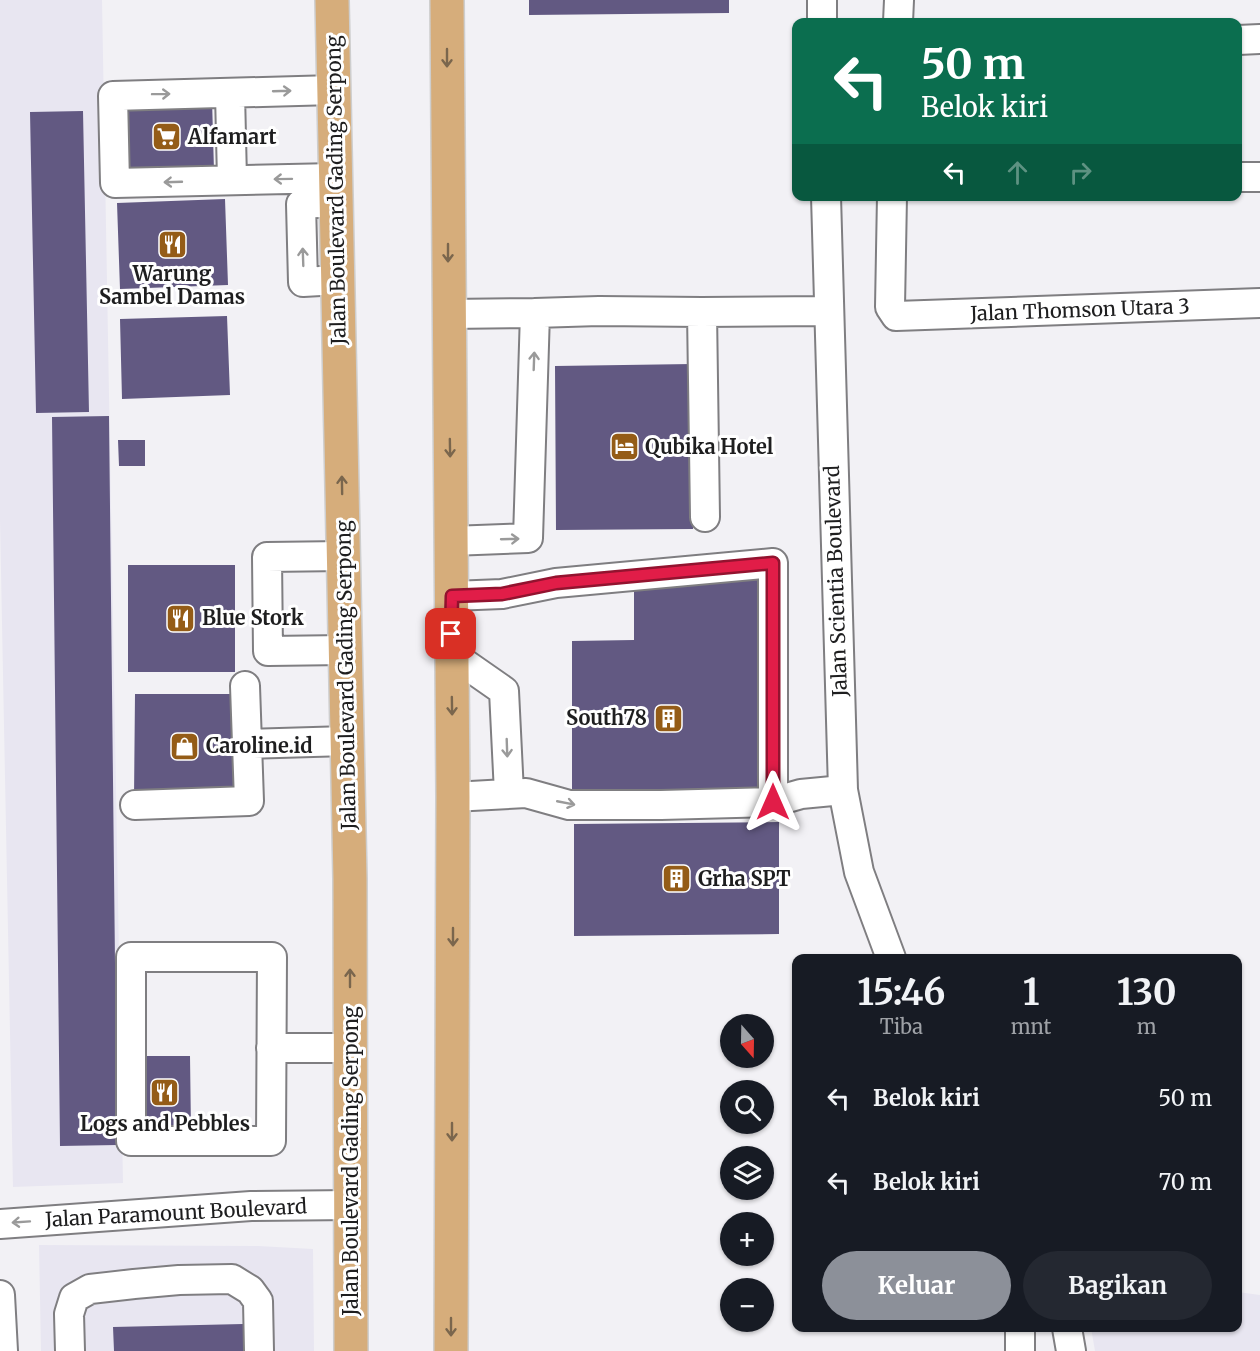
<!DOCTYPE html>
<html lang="id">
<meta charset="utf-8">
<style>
:root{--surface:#171b24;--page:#242831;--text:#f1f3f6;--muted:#9ea1a6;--accent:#8c9099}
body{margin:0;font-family:Merriweather,serif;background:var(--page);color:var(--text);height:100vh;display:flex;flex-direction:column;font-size:22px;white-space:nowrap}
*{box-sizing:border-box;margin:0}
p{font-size:20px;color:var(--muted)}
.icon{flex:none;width:33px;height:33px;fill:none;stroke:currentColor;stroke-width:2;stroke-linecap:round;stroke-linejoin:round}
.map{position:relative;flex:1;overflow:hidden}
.details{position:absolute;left:792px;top:954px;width:450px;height:378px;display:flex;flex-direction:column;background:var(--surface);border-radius:12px;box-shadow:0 2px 4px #0004}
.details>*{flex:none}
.guide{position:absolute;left:792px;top:18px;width:450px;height:183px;border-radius:12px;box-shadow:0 2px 4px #0004;background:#0b6e4f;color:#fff;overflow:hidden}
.needle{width:39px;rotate:160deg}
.tools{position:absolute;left:720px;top:1014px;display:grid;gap:12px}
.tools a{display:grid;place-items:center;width:54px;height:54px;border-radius:50%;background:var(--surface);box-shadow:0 2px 4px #0004;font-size:30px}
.pin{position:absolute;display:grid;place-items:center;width:51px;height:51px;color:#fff;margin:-26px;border-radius:12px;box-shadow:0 3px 9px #0006}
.me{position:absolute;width:66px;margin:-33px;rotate:0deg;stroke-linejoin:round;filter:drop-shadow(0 0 4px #0008)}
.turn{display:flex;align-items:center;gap:21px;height:126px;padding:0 30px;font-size:27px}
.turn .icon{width:78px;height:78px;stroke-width:2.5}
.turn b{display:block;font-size:42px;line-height:51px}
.lanes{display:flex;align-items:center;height:57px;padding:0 30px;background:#0003;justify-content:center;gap:30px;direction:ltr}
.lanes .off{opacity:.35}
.eta{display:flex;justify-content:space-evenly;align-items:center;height:102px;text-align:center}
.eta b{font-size:36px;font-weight:700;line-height:42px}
.primary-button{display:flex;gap:12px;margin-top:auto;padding:12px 30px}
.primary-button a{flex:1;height:69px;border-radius:36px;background:var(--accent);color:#fff;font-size:24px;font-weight:700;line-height:69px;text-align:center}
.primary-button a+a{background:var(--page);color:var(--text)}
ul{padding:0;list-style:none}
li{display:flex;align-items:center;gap:18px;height:84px;padding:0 30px}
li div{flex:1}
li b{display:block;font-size:22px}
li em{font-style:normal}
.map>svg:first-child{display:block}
.built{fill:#e8e6f1}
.building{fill:#625982}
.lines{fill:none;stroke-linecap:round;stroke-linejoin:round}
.minor-casing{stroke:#7f7e81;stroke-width:32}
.major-casing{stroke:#cecece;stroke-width:36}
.minor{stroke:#fff;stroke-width:28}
.major{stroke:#d6ad7b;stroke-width:33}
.oneway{stroke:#7a664d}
.oneway2{stroke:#9a9a9a}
.route-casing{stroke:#92132f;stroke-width:15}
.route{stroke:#e11d48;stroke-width:10}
.labels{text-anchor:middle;stroke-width:6;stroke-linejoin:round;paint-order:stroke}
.poi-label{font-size:20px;font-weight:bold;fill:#1e1e1f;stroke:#fff;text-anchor:start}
.street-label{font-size:20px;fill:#1e1e1f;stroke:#fff}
</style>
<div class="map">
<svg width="1260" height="1351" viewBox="0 0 1260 1351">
<rect width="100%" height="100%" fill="#f2f1f5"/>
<!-- built -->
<path class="built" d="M0,0H102L123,1183L13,1187L0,520Z
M39,1245L258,1246L313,1249L314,1351H41Z
M1238,1292L1260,1295V1351H1095L1091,1328H1238Z"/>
<!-- building -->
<path class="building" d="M529,0H729V13L529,15Z
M212,99L214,171L122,175L120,102Z
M83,111L89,412L36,413L30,112Z
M225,199L228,285L120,289L117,203Z
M227,316L230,395L122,399L120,319Z
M692,364L693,529L556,530L555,366Z
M109,416L117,1145L60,1146L52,417Z
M118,440H145V466H119Z
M128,565H235V672H128Z
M764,580L765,796L572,797V641L634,640V581Z
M135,694H236L235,797L134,798Z
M779,822V934L574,936V824Z
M139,1056H190L191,1131H139Z
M243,1324V1351H114L113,1327Z"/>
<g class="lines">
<defs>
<path id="minor" d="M822,0V22
M898,22L899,0
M1238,40L1260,39
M334,90L113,96L115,183L335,178
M230,93L232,180
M1238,177H1260
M826,196L843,790L859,872L891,958
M892,196L890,307L896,316L1260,303
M336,202L301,204L303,282L338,280
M702,312L705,517
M535,313L599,311L702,312L828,311
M448,314L535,313L528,538L451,541
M343,556L267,557L268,651L345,650
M452,596L502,594L556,583L773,563V802L661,805H569L526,793L453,797
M451,654L504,691L509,793
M247,744L347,741
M773,802L801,794L843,790
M135,805L249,801L245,686
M131,957H272L271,1141H131Z
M271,1048H351
M0,1224L251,1206L352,1205
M0,1295L3,1351
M1020,1328V1351
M1067,1328L1071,1351
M70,1351L69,1314L74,1298L90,1289L134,1284L179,1280L232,1279L250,1290L258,1301L259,1351"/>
<path id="major" d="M332,0L350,879L351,1351
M447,0L453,797L451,1351"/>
</defs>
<!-- minor casing -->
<use href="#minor" class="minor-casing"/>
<!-- major casing -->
<use href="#major" class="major-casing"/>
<!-- minor -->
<use href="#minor" class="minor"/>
<!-- major -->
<use href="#major" class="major"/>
</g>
<!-- one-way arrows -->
<defs><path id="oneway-shaft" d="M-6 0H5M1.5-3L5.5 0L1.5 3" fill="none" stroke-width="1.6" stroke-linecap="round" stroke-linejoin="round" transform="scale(1.5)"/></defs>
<g class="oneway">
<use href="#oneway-shaft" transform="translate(447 58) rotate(90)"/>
<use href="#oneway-shaft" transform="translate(448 253) rotate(90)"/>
<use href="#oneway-shaft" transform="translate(450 448) rotate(89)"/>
<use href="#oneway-shaft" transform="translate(342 485) rotate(-91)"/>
<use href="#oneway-shaft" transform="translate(452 706) rotate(89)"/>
<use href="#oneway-shaft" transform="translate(453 937) rotate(90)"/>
<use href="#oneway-shaft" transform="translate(350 978) rotate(-90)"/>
<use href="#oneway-shaft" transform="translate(452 1132) rotate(90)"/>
<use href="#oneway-shaft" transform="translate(451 1327) rotate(90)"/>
</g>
<g class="oneway2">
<use href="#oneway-shaft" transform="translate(282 91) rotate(-2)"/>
<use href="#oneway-shaft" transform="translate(161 94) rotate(-1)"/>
<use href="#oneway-shaft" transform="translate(283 179) rotate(179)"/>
<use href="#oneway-shaft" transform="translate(173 182) rotate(178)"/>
<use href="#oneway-shaft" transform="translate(303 257) rotate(-92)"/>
<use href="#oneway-shaft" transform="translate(534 361) rotate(-88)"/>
<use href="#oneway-shaft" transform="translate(510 539) rotate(-2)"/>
<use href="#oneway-shaft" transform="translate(507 748) rotate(88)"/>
<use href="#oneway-shaft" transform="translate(566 803) rotate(11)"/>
<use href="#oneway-shaft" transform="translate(21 1222) rotate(176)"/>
</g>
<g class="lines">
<defs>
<path id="route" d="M451,634L452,596L502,594L556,583L773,563V802"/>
</defs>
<!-- route casing -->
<use href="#route" class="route-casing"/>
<!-- route -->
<use href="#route" class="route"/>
</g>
<!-- icons -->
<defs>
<symbol id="supermarket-square" viewBox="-11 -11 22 22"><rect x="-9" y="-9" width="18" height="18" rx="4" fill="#945c17" stroke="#fff"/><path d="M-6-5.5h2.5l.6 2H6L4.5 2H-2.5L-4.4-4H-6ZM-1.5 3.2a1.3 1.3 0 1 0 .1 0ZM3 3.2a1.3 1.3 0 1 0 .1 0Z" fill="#fff"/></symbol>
<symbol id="restaurant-square" viewBox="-11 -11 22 22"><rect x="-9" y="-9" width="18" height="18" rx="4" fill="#945c17" stroke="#fff"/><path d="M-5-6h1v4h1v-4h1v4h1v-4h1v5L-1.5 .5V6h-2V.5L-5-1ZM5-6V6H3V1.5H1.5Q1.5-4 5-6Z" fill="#fff"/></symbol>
<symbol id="hotel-square" viewBox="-11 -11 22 22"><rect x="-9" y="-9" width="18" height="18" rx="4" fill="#945c17" stroke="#fff"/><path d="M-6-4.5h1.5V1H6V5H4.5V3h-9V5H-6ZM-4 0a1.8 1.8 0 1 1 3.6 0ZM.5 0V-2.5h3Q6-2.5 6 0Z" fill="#fff"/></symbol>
<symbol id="building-square" viewBox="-11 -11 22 22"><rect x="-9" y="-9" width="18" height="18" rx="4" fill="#945c17" stroke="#fff"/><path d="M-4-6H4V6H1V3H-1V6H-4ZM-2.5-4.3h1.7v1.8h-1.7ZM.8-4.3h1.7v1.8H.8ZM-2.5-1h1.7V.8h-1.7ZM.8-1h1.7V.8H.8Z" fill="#fff"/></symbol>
<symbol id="shop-square" viewBox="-11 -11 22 22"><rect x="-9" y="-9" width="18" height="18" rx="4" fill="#945c17" stroke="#fff"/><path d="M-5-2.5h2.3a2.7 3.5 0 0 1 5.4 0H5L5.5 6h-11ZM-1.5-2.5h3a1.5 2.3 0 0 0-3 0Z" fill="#fff"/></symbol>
</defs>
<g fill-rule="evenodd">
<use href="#supermarket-square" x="150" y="120" width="33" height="33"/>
<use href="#restaurant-square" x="156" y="228" width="33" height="33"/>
<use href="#hotel-square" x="608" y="430" width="33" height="33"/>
<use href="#restaurant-square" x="164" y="602" width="33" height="33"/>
<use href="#building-square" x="652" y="702" width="33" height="33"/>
<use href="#shop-square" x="168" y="730" width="33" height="33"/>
<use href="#building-square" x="660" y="862" width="33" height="33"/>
<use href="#restaurant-square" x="148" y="1076" width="33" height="33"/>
</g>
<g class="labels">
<!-- poi labels -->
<g class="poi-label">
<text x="188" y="144">Alfamart</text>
<text x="172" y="281" text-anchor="middle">Warung<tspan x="172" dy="23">Sambel Damas</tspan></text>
<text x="645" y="454">Qubika Hotel</text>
<text x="202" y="625">Blue Stork</text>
<text x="647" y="725" text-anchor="end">South78</text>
<text x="206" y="753">Caroline.id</text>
<text x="698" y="886">Grha SPT</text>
<text x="165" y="1131" text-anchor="middle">Logs and Pebbles</text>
</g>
<!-- street labels -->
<g class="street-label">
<text transform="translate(336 190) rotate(-91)" y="7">Jalan Boulevard Gading Serpong</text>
<text transform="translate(1080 310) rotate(-2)" y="7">Jalan Thomson Utara 3</text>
<text transform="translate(836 581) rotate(-92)" y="7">Jalan Scientia Boulevard</text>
<text transform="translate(346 675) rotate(-91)" y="7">Jalan Boulevard Gading Serpong</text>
<text transform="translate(351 1161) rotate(-90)" y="7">Jalan Boulevard Gading Serpong</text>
<text transform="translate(176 1213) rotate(-3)" y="7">Jalan Paramount Boulevard</text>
</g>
</g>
</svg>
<div class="tools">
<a><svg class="needle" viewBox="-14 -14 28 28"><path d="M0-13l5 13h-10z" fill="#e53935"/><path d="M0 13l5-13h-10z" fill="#9ea1a6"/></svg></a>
<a><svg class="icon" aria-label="search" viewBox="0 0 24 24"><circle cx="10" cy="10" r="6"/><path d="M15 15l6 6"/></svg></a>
<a><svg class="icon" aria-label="layers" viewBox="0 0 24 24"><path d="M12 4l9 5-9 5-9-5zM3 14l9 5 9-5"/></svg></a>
<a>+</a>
<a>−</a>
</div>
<div class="pin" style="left:451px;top:634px;background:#d93025"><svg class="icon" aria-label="arrive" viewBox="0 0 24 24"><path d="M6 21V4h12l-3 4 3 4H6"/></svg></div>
<svg class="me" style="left:773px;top:802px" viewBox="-20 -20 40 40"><path d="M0-17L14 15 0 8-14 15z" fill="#e11d48" stroke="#fff" stroke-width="4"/></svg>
<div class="guide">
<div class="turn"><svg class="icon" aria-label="left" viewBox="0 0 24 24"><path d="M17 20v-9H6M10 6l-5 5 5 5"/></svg><div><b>50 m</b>Belok kiri</div></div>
<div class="lanes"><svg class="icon" aria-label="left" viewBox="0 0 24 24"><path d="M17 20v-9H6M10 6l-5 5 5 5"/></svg><svg class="icon off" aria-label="ahead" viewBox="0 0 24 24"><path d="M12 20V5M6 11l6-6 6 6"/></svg><svg class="icon off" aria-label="right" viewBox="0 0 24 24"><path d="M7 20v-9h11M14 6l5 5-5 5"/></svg></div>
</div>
<section class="details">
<div class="eta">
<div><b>15:46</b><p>Tiba</p></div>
<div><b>1</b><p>mnt</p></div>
<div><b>130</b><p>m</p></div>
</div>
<ul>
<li><svg class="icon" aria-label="left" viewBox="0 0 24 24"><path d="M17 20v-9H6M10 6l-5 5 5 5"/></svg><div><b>Belok kiri</b></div><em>50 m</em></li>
<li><svg class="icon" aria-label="left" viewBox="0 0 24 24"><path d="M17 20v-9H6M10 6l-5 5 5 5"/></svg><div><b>Belok kiri</b></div><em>70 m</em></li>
</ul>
<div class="primary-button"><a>Keluar</a><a>Bagikan</a></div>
</section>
</div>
